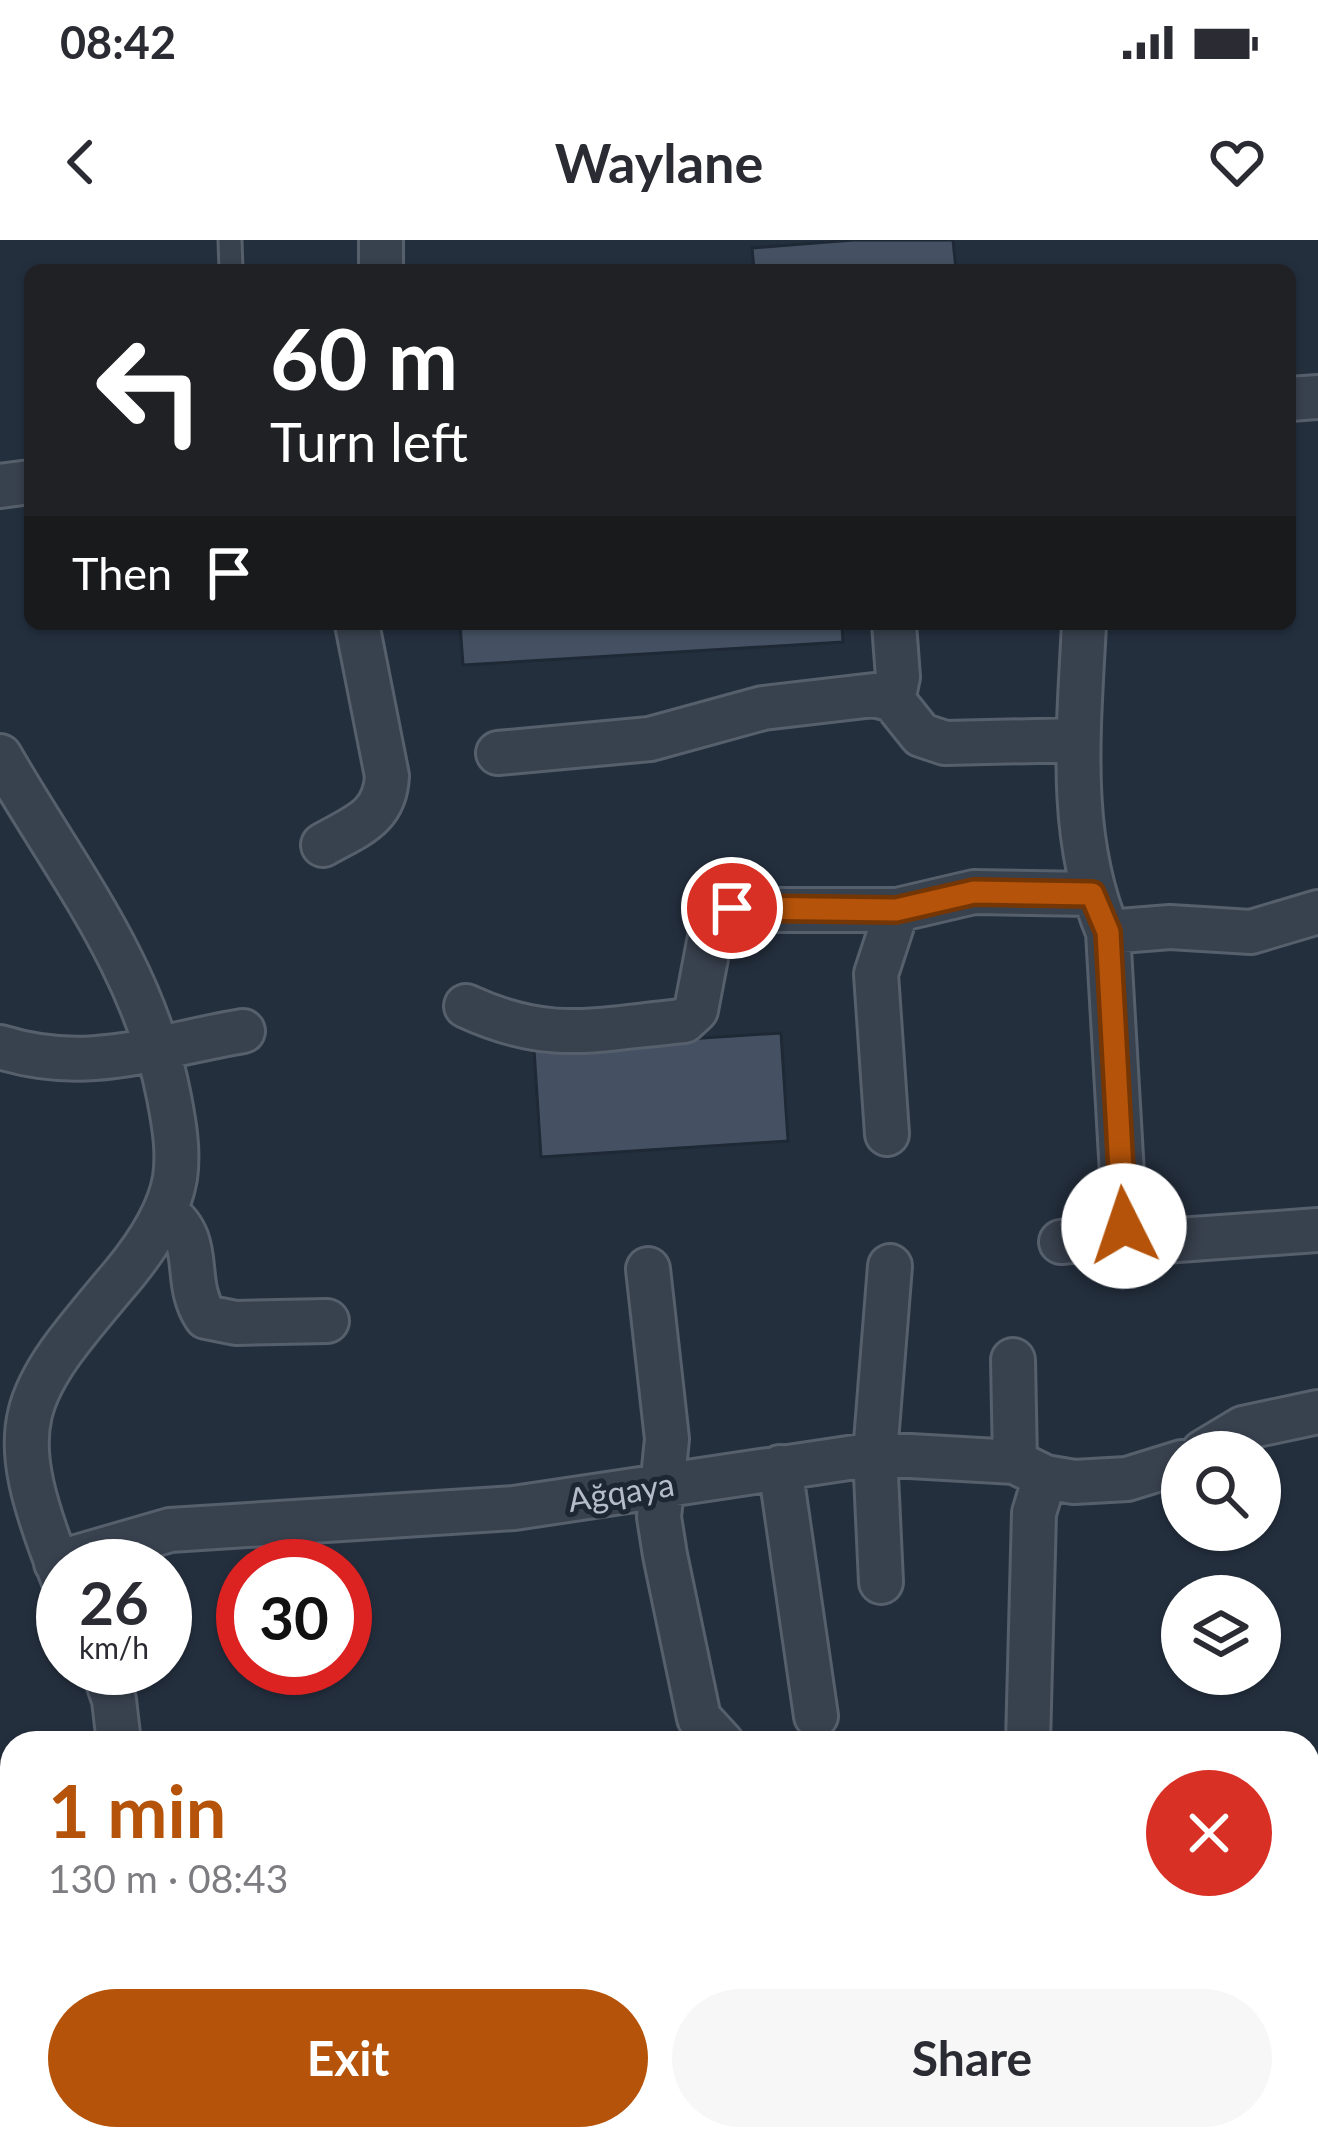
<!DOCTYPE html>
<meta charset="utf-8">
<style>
:root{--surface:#fff;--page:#f7f7f7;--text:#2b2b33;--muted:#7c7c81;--accent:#b45309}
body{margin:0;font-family:Lato,sans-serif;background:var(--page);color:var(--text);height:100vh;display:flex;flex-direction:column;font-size:45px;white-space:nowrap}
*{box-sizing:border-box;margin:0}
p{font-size:39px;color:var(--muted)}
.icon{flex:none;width:66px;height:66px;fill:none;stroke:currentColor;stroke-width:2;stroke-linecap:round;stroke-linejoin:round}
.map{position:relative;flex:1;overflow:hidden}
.drawer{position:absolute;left:0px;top:1491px;width:1320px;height:420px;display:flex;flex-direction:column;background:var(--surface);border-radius:36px 36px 0 0;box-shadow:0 3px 9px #0004}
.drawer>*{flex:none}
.banner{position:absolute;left:24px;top:24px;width:1272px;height:366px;border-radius:18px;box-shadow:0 3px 9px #0004;background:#202124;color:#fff;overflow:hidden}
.buttons{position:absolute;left:1161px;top:1191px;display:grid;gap:24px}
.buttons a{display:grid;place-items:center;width:120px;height:120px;border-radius:50%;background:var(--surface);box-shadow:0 3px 9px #0004;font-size:60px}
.speed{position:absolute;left:36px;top:1299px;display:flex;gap:24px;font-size:60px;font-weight:700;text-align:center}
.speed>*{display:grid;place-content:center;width:156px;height:156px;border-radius:50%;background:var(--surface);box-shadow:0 3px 9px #0004;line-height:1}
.speed small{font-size:30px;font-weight:400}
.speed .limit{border:18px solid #d22;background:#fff;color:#111}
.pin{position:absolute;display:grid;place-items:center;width:102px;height:102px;color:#fff;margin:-51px;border:6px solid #fff;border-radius:50%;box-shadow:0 3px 12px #0007}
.me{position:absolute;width:132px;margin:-66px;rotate:356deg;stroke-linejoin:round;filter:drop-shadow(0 0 9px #0008)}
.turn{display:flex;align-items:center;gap:42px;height:252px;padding:0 48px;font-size:54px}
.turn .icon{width:156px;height:156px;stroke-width:2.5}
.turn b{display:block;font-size:84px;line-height:102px}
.then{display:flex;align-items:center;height:114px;padding:0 48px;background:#0003;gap:24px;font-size:45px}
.round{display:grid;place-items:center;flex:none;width:126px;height:126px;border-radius:63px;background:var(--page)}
.head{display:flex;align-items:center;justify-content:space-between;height:204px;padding:0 48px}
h1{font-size:72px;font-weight:700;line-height:90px;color:var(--accent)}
.primary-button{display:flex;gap:24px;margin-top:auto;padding:24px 48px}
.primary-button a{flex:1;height:138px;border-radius:72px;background:var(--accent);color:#fff;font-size:48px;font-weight:700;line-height:138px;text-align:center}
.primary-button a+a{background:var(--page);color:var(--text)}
.status{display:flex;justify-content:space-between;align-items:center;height:84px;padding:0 60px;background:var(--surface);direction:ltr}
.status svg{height:33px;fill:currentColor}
header{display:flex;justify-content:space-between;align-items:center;height:156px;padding:0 48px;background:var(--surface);font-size:54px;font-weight:700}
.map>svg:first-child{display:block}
.building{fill:#455162;stroke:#1f2835;stroke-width:3}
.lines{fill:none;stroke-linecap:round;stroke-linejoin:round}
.lane-casing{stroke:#565f6c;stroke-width:27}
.street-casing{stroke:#565f6c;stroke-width:48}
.lane{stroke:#38414e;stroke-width:21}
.street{stroke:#38414e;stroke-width:42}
.route-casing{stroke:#753606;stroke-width:30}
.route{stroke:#b45309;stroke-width:21}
.labels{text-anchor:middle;stroke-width:10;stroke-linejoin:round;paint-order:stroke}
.street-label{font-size:33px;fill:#b4bcc9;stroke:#1d2633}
</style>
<div class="status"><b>08:42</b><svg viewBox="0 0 49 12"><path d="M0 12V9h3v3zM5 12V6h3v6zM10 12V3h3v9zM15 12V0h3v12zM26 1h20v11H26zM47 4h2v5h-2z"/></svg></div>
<header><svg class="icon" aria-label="back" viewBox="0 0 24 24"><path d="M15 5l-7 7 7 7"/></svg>Waylane<svg class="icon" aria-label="heart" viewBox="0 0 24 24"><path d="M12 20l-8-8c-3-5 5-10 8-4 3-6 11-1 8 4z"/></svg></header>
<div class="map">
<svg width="1318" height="1911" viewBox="0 0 1318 1911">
<rect width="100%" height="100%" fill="#242f3e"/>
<!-- building -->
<path class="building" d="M853,0H953L956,30H754L752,8Z
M460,384H842L843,402L463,425Z
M781,793L788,901L541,917L534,809Z
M0,1860L12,1861V1899H44L42,1911H0Z
M118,1899H206L204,1910L210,1911H117Z
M289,1899H552L551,1911H288Z
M595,1899H658L657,1911H595Z"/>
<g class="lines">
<defs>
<path id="lane" d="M230,0L231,30
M258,1899L260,1911"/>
<path id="street" d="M381,0V30
M1290,159L1318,157
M0,246L30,242
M1084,384C1079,487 1067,595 1108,692L1125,986L1130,995L1151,1002L1318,990
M893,460L898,437L894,384
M498,513L650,499L763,468L874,455L893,460L921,495L945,503L1078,500
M0,516C65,629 144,726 169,857C174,883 179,911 175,938C169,974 146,1007 124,1034C18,1159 0,1179 63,1339
M323,605C356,586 385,578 387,536L357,384
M1108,692L1170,687L1251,692L1318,672
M466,766C550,805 595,789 684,781L696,770L714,676L721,670H897L974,652L1092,654
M0,807C90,835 154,806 243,791
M887,894L876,734L897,670
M165,972C206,1001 181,1040 206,1077L236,1083L327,1081
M1061,1002L1130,995
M648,1029L667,1199L659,1277L665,1315L699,1478L722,1503
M1013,1120L1015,1222
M1203,1212L1243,1188L1318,1172
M780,1227L816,1476
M56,1323L170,1290L514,1268L875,1214L1015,1222L1045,1237L1074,1242L1127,1239L1182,1222
M881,1342L875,1214L890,1026
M103,1428L114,1460L119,1503
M1028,1503L1034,1273L1045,1237
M0,1819L12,1821
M1308,1852L1318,1864
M725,1899L732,1911
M1196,1899L1213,1904L1225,1899
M852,1911L888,1899
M1015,1911V1899"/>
</defs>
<!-- lane casing -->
<use href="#lane" class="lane-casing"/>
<!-- street casing -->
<use href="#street" class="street-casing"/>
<!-- lane -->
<use href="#lane" class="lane"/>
<!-- street -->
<use href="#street" class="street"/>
</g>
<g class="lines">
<defs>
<path id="route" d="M732,668L896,670L974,652L1092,654L1108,692L1124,986"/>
</defs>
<!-- route casing -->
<use href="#route" class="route-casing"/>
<!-- route -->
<use href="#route" class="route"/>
</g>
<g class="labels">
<!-- street labels -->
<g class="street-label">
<text transform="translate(621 1252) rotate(-9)" y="12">Ağqaya</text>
</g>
</g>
</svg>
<div class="buttons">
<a><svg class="icon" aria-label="search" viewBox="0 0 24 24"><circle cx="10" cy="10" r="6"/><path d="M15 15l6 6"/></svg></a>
<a><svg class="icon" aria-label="layers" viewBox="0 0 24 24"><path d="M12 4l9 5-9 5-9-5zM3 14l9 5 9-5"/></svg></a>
</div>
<div class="speed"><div>26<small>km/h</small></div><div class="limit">30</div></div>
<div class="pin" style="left:732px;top:668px;background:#d93025"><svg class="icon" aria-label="arrive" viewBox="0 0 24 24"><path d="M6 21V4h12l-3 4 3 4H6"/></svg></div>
<svg class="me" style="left:1124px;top:986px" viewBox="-20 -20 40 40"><circle r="19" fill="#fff"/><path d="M0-13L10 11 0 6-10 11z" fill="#b45309"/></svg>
<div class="banner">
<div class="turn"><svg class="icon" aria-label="left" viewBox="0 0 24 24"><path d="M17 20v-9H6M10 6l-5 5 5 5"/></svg><div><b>60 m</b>Turn left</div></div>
<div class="then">Then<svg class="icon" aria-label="arrive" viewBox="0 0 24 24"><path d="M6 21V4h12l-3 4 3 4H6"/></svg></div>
</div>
<section class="drawer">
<div class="head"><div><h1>1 min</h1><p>130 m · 08:43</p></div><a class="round" style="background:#d93025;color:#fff"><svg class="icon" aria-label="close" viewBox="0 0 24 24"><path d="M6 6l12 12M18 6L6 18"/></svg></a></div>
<div class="primary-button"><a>Exit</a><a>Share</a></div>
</section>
</div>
